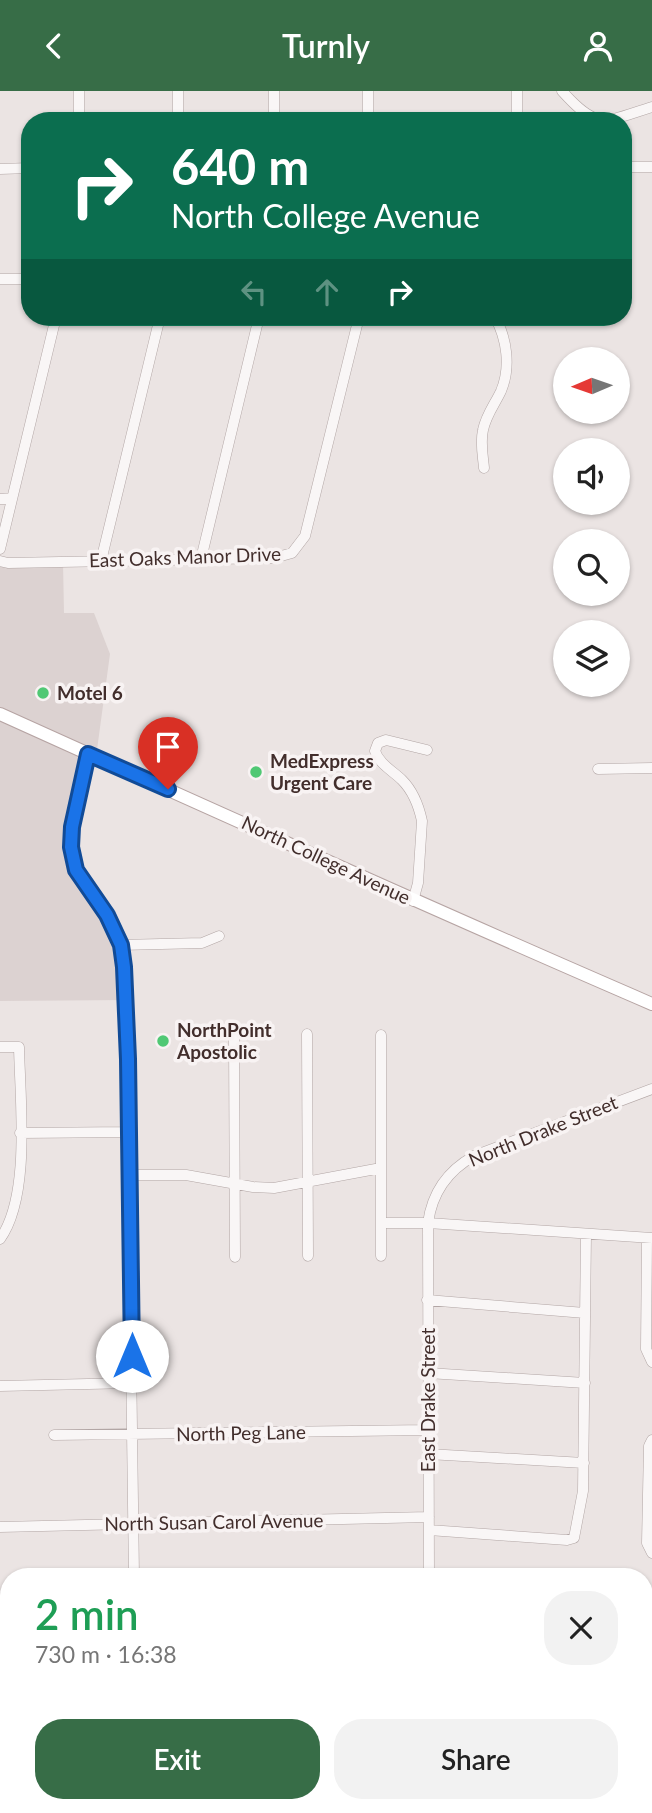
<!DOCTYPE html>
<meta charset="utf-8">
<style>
:root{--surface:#fff;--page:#f2f2f2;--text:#222;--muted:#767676;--accent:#376d47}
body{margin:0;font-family:Lato,sans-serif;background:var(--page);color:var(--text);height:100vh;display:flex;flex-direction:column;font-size:26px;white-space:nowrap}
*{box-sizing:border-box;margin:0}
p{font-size:23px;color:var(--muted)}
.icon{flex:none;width:38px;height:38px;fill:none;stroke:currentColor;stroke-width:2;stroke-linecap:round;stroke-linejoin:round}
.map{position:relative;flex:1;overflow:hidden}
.sheet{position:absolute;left:0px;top:1477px;width:653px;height:245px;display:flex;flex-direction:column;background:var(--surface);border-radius:28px 28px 0 0;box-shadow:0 2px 5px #0004}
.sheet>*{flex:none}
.banner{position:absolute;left:21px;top:21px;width:611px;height:214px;border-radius:28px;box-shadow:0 2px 5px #0004;background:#0b6e4f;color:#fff;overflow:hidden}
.needle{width:46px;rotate:268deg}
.tools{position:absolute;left:553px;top:256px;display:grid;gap:14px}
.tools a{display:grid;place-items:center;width:77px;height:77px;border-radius:50%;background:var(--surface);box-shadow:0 2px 5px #0004;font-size:35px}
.pin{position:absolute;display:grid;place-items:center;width:60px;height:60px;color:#fff;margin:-72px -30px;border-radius:50% 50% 50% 0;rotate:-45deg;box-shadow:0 0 7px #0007}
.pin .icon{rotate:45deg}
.me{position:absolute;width:77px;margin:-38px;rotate:0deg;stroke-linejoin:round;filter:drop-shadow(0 0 5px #0008)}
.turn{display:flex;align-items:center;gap:24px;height:147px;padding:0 35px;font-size:32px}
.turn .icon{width:91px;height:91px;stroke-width:2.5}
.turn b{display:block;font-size:49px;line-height:60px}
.lanes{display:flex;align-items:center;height:66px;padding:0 35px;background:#0003;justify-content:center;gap:35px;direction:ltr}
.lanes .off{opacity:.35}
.round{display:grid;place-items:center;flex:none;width:74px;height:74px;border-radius:28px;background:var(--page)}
.headline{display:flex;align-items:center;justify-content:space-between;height:119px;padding:0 35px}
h1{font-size:42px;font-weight:600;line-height:52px;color:#1e9e55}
.primary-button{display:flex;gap:14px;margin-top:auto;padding:14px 35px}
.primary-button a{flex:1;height:80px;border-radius:28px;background:var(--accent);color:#fff;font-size:28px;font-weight:600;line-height:80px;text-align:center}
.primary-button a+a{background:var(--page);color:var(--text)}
header{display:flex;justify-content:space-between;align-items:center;height:91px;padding:0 35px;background:var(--accent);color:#fff;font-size:32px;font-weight:600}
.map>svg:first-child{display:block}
.built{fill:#dcd2d1}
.grass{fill:url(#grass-dots)}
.water{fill:#c8a0a2}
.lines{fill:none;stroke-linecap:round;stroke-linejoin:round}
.minor-casing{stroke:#b2a6a5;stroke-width:11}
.major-casing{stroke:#b6a4a3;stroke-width:14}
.minor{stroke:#f9f6f6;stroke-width:10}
.major{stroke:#fff;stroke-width:12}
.route-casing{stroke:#114b97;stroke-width:18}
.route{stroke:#1a73e8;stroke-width:12}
.poi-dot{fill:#50c874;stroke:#f8f3f3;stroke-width:2.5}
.labels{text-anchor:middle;stroke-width:7;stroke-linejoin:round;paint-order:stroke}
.street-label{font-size:19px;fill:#422e2c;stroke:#f8f3f3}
.poi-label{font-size:19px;font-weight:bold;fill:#422e2c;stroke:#f8f3f3;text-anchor:start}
</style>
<header><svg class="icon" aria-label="back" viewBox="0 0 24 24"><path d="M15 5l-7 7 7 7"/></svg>Turnly<svg class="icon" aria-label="person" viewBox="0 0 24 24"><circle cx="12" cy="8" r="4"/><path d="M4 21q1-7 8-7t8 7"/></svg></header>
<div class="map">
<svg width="652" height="1722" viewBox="0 0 652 1722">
<defs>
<pattern id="grass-dots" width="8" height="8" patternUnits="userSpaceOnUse" patternTransform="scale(1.75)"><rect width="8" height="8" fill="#c8c5d4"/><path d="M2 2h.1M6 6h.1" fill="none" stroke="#a4a0ac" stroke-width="1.8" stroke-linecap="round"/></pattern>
</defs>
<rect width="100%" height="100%" fill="#ebe4e3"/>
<!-- built -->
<path class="built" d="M0,470L63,471L64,522H94L110,563L96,666L88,663L72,736V764L120,854L127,909L0,910Z"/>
<!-- grass -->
<path class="grass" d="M644,1517L652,1518V1722H607L608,1713H644Z"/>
<!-- water -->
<path class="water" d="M644,1628L652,1635V1714L648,1696L644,1688Z"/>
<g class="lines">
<defs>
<path id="minor" d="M79,0V30
M178,0V30
M274,0V30
M368,0V30
M517,0V30
M562,0C598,40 604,31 652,16
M623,76H652
M0,78L30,77
M0,188H30
M484,377C483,365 480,352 483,339C486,324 495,313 501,300C511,276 507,248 495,226
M0,408L12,407
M0,458L56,226
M201,468L259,226
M0,470L8,472L274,467L292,462L305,445L359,226
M101,470L160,226
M87,663C81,694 66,732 72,765C76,788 97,805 108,825C121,849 124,872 126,899L134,1486
M598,678L652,677
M413,810L418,792L422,730C419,716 413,700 402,689C393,680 379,673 375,660L378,652L386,649L427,659
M120,854L202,852L219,845
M307,943L308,1165
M234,944L235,1166
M381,944V1165
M0,956H19C20,1009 31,1105 0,1148
M20,1042L130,1041
M130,1084H186L253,1096L274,1097L381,1077
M381,1132H428L652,1147
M647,1147L646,1258L652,1271
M427,1209L585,1222
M428,1282L585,1292
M0,1295L132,1292
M54,1344L428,1339
M652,1349L649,1355L647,1452L652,1462
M428,1363L584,1372
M0,1436L429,1426
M429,1439L567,1449L574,1447L583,1400L586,1143
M429,1486L428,1132C432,1102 447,1080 474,1065L652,998
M0,1625H9
M301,1722L431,1719V1713"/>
<path id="major" d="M0,623C217,721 434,819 652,913"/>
</defs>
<!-- minor casing -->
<use href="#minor" class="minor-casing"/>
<!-- major casing -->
<use href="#major" class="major-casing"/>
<!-- minor -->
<use href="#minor" class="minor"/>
<!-- major -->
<use href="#major" class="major"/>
</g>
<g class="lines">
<defs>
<path id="route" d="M132,1265L128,968L124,876L121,854L107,824L76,779L71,756L72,736L88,663L168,698"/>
</defs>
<!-- route casing -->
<use href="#route" class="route-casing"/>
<!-- route -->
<use href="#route" class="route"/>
</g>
<!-- markers -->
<g class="poi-dot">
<circle cx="43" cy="602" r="7"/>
<circle cx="256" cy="681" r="7"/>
<circle cx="163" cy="950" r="7"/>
</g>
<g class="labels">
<!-- street labels -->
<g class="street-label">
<text transform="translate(185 466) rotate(-2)" y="7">East Oaks Manor Drive</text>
<text transform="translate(326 769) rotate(25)" y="7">North College Avenue</text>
<text transform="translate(543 1040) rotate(-22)" y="7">North Drake Street</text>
<text transform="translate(428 1309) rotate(-90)" y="7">East Drake Street</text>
<text transform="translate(241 1342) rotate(-1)" y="7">North Peg Lane</text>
<text transform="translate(214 1431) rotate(-1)" y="7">North Susan Carol Avenue</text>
</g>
<!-- poi labels -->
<g class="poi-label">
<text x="57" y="609">Motel 6</text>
<text x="270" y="677">MedExpress<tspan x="270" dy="22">Urgent Care</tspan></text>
<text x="177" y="946">NorthPoint<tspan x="177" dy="22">Apostolic</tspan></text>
</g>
</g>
</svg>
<div class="tools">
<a><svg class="needle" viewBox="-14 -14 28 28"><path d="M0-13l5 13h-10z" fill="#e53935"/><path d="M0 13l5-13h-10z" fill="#767676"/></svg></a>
<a><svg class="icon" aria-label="sound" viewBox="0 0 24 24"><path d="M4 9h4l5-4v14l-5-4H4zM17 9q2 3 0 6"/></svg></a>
<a><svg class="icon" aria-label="search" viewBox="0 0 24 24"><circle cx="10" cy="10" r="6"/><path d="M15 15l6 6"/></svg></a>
<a><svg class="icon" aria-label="layers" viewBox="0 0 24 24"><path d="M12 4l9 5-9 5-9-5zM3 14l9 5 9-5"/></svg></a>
</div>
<div class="pin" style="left:168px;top:698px;background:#d93025"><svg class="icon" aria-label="arrive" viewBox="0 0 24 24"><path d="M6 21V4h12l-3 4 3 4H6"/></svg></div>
<svg class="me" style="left:132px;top:1265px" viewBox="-20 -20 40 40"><circle r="19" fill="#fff"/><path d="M0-13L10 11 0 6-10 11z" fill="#1a73e8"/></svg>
<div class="banner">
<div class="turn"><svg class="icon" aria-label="right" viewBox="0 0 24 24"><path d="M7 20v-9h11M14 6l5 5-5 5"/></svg><div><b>640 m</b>North College Avenue</div></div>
<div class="lanes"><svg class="icon off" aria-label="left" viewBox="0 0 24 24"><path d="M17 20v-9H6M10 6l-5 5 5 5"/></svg><svg class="icon off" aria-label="ahead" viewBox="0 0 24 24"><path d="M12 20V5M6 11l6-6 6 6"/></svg><svg class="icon" aria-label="right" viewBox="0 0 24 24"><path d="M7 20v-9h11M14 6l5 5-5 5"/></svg></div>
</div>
<section class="sheet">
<div class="headline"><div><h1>2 min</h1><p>730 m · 16:38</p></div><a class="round"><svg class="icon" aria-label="close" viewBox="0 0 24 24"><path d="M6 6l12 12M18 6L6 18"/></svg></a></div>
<div class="primary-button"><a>Exit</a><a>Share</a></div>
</section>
</div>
